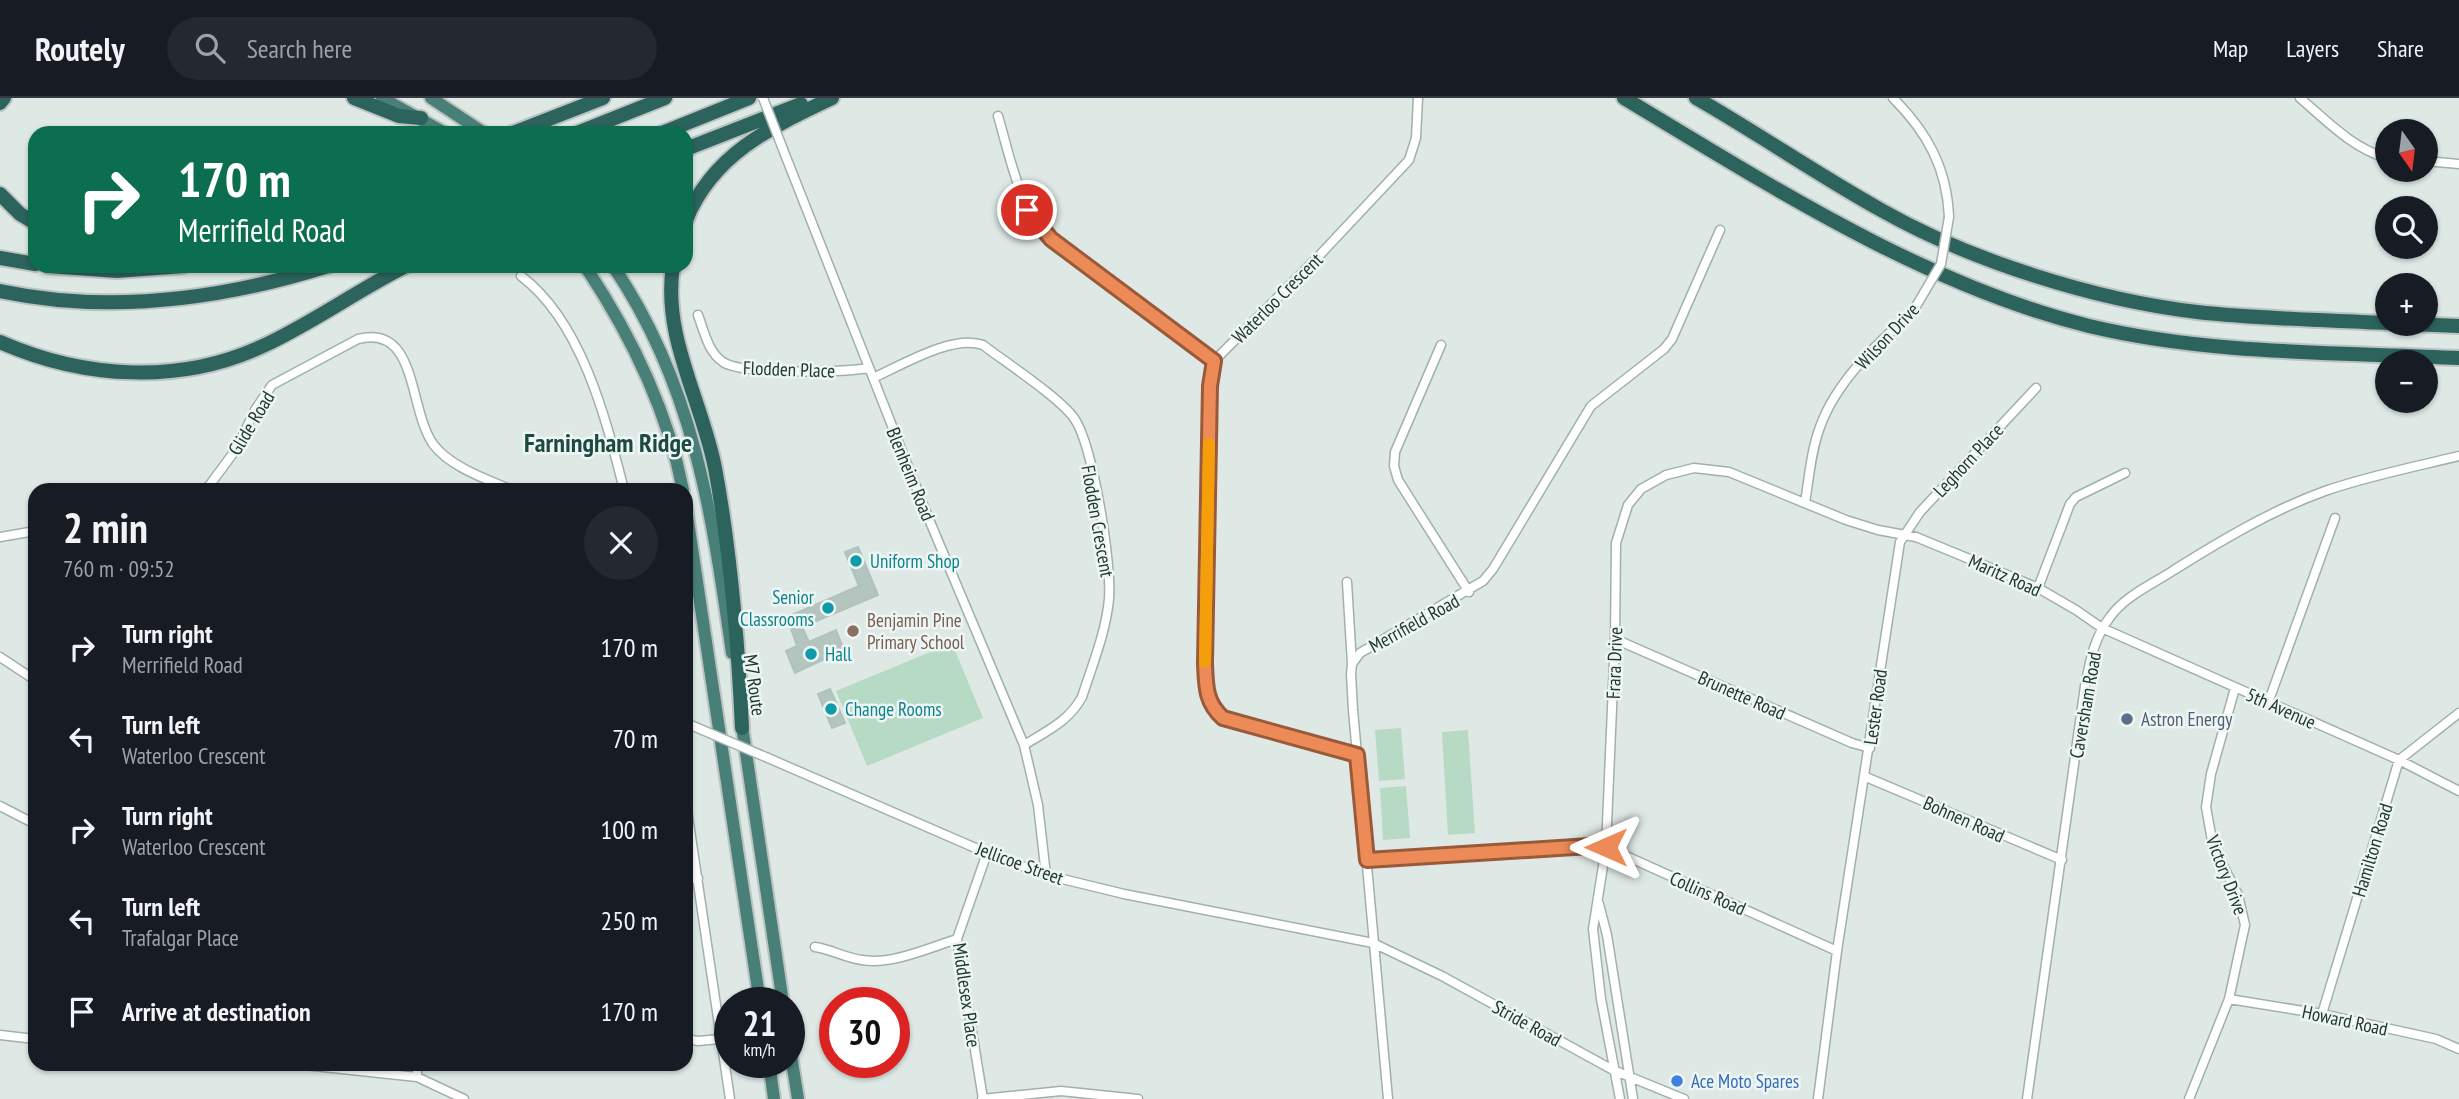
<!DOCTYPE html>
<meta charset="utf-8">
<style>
:root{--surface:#171b24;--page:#242831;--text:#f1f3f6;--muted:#9ea1a6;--line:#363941}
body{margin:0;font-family:"PT Sans Narrow",sans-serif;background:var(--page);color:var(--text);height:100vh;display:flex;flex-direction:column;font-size:26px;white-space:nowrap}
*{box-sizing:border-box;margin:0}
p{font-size:23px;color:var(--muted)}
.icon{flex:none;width:38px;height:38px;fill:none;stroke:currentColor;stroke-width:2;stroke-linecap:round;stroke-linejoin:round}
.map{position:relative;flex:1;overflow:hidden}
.panel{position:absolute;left:28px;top:385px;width:665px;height:588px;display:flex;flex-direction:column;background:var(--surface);border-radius:21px;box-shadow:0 2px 5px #0004}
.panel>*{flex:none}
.hud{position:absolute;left:28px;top:28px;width:665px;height:147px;border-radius:21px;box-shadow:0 2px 5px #0004;background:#0b6e4f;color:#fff;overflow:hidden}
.needle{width:46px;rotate:166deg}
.controls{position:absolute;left:2375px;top:21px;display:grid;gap:14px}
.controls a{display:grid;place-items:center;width:63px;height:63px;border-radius:50%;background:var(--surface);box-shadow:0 2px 5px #0004;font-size:35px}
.speed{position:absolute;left:714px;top:889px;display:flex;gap:14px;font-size:35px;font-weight:700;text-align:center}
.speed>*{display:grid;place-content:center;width:91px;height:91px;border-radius:50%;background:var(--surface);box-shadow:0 2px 5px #0004;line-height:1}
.speed small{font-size:18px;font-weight:400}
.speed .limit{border:10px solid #d22;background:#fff;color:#111}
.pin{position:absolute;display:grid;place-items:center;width:60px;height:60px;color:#fff;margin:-30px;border:4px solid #fff;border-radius:50%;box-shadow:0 2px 7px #0007}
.me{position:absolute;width:77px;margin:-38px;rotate:270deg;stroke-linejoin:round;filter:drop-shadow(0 0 5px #0008)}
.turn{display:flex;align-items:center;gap:24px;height:147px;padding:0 35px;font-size:32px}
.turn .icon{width:91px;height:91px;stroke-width:2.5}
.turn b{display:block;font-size:49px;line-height:60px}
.round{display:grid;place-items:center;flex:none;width:74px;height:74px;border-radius:37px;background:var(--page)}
.head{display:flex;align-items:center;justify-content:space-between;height:119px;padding:0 35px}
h1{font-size:42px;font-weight:700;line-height:52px}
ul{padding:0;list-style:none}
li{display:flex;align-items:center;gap:21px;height:91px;padding:0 35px}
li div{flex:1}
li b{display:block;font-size:26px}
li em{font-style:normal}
header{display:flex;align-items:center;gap:42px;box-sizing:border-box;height:98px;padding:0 35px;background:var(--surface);border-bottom:2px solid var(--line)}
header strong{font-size:33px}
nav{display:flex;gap:38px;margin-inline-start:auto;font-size:24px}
.search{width:490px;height:63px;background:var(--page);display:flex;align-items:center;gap:18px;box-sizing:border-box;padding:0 24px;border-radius:38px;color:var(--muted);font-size:26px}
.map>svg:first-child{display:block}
.green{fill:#b7dac4}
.building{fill:#b4c4bf;stroke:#b1c2bd;stroke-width:2}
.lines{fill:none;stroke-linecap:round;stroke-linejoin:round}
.minor-casing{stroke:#a1b0ac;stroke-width:11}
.trunk-casing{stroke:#bcc3c2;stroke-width:16}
.motorway-casing{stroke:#bcc3c2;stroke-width:18}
.minor{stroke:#fff;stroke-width:8}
.trunk{stroke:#488078;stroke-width:12}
.motorway{stroke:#2d635d;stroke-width:14}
.minor-bridge-casing{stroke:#a1b0ac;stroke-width:11;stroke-linecap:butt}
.minor-bridge{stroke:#fff;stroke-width:8}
.route-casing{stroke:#9a5a39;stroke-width:18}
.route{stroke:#ed8b58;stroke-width:12}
.slow{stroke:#f59e0b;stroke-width:12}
.culture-dot{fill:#0f9aa8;stroke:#eef6f3;stroke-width:2.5}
.education-dot{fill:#8d6e63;stroke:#eef6f3;stroke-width:2.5}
.service-dot{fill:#5c6f8a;stroke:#eef6f3;stroke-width:2.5}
.shop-dot{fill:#3f7fe0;stroke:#eef6f3;stroke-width:2.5}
.labels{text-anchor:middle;stroke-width:5;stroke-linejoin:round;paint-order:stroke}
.street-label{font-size:19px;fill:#203834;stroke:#eef6f3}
.culture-label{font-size:19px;fill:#0d838f;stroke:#eef6f3;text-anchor:start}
.education-label{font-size:19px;fill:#785e54;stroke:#eef6f3;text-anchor:start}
.service-label{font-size:19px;fill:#4e5e75;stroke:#eef6f3;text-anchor:start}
.shop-label{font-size:19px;fill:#366cbe;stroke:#eef6f3;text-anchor:start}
.district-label{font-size:26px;font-weight:bold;fill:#1d4943;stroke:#eef6f3}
</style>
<header>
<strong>Routely</strong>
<div class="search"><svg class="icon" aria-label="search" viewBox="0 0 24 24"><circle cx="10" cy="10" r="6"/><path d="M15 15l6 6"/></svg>Search here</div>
<nav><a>Map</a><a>Layers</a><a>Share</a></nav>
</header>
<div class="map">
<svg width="2459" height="1001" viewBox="0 0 2459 1001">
<rect width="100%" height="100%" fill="#dee9e5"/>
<!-- green -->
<path class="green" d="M952,545L983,620L867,668L836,593Z
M1401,630L1405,681L1379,683L1375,632Z
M1468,632L1475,735L1448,737L1442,634Z
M1406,688L1410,740L1383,742L1380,690Z"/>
<!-- building -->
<path class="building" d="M858,449L878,497L802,529L809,544L836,532L844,552L795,575L786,553L797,548L787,519L859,488L845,454Z
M830,591L845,625L832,630L818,596Z"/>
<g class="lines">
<defs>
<path id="minor" d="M1893,0C1927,34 1947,70 1949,119
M2300,0C2327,23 2352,50 2387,60
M998,18C1011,62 1018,108 1051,141L1214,263
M786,59L928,419L1024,647L1038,707L1046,777
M2426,63L2459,66
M521,178C582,224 606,321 624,392
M698,217C704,233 708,254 723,264C741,277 844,274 869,270
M1441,247L1395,354L1394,368L1398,382L1469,494
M873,280C902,267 953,236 983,247C1005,264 1059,299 1074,320C1093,347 1112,467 1109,501C1106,534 1092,568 1082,599C1069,623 1047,633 1024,647
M206,392L237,350L255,312L272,287L358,241C418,226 408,310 433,346C450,369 486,381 512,392
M1805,405C1809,380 1811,353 1820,329C1836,284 1877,245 1912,215
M0,439L35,433
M1347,484L1352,566
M2038,490L2070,406L2076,399L2125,375
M1615,541L1852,645L1870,650
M0,559L35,582
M2268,605L2335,420
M1358,657L1223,619L1211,608L1207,598L1210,288L1214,263L1316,161L1409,62L1416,40L1418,0
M768,660L987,755L1046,777L1124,796L1373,845L1442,878L1613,972L1684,1001
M1866,679L2062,762
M686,705L730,1001
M0,708L35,726
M1367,762L1590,748L1606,749L1837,853
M686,781L698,780
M1599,806L1607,837L1633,1001
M815,849C831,851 845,860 862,862C892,867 928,850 957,841
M2229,901L2322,916L2436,941L2459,951
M2322,916L2399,662L2459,615
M0,937L35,941
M686,941L698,943L720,941
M295,966L417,979L464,1001
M417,966V979
M982,1001L1061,993L1138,1001
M983,1001L957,841L987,755
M1388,1001L1353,612L1351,576L1352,566L1360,555L1483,483L1493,471L1591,308L1664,251L1672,241L1720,132
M1620,1001L1601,901L1593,831L1606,749L1615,541L1616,445L1628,407L1641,391L1666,377L1694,370L1729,374L1846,422L1878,432L1916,439L1967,460L2038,490L2076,512L2102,530L2399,662L2459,693
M1818,1001L1837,853L1900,444L1920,414L2036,290
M2027,1001L2085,588C2090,563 2094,540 2110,519C2125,498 2153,486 2174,472C2222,442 2272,412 2325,393C2368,378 2414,369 2459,358
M2189,1001L2229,901L2245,827L2238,797L2213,748L2206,709L2211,676L2235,590"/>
<path id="trunk" d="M382,0L445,35
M431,0L484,35
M585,168C631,237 667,310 683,392
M613,168C694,287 712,416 732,555
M686,410L760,905
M741,621L783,905
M789,945L798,1001
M769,964L774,1001"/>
<path id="motorway" d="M354,0L399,18L421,20
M1624,0C1769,87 1924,187 2089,228C2210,257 2336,254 2459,260
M1696,0C1759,36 1818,77 1881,112C1971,163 2095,202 2197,214C2260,221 2324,222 2387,225
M0,5L4,0
M513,35L603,0
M577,35L665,0
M662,35L749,0
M686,51L801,6
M0,96L20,116L35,125
M686,122C713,56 771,29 832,0
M0,160L35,166
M49,168L117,173L183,168
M673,168C662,238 702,303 715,370C731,456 738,543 742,630
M0,193C109,216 223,201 328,168
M2410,226L2459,228
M0,244C84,281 181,287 265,247C314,224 358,192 406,168"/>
</defs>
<!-- minor casing -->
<use href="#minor" class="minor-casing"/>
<!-- trunk casing -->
<use href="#trunk" class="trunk-casing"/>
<!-- motorway casing -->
<use href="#motorway" class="motorway-casing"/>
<!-- minor -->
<use href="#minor" class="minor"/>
<!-- trunk -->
<use href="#trunk" class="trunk"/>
<!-- motorway -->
<use href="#motorway" class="motorway"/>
<defs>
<path id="minor-bridge" d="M763,0L786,59
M1912,215L1941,166L1949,119
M686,625L768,660"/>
</defs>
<!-- minor-bridge casing -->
<use href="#minor-bridge" class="minor-bridge-casing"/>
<!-- minor-bridge -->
<use href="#minor-bridge" class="minor-bridge"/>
</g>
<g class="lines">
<defs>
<path id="route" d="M1027,112L1051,141L1214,263L1210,288L1205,565C1206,587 1205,604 1223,620L1357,657L1367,762L1590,748L1606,749"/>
</defs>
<!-- route casing -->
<use href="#route" class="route-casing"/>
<!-- route -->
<use href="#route" class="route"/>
<!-- slow -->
<path class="slow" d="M1205,564L1209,346"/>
</g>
<!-- markers -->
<g class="culture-dot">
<circle cx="856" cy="463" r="7"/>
<circle cx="828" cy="510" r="7"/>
<circle cx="811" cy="556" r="7"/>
<circle cx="831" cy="611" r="7"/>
</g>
<circle class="education-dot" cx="853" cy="533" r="7"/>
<circle class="service-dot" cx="2127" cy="621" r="7"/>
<circle class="shop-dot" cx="1677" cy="983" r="7"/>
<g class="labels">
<!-- street labels -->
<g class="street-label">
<text transform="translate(1277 200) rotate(-45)" y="7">Waterloo Crescent</text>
<text transform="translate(1887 238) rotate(-47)" y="7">Wilson Drive</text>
<text transform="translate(789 271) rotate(2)" y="7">Flodden Place</text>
<text transform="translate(251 325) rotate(-59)" y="7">Glide Road</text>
<text transform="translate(1968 362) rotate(-47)" y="7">Leghorn Place</text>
<text transform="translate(911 376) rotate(68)" y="7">Blenheim Road</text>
<text transform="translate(1098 423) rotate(80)" y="7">Flodden Crescent</text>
<text transform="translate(2005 477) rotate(24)" y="7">Maritz Road</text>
<text transform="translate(1414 525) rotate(-29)" y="7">Merrifield Road</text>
<text transform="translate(1614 565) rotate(-88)" y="7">Frara Drive</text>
<text transform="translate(755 587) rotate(82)" y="7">M7 Route</text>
<text transform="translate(1742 597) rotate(24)" y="7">Brunette Road</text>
<text transform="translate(2085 607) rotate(-80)" y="7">Caversham Road</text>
<text transform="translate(1875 609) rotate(-82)" y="7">Lester Road</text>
<text transform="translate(2281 610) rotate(24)" y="7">5th Avenue</text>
<text transform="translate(1964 721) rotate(24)" y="7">Bohnen Road</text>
<text transform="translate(2372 752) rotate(-73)" y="7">Hamilton Road</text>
<text transform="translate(1020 765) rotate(20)" y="7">Jellicoe Street</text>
<text transform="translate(2227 777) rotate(69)" y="7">Victory Drive</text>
<text transform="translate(1708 795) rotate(24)" y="7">Collins Road</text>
<text transform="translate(967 897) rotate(82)" y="7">Middlesex Place</text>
<text transform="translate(2345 922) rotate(12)" y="7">Howard Road</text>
<text transform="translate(1527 925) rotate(29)" y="7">Stride Road</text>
</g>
<!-- culture labels -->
<g class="culture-label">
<text x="870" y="470">Uniform Shop</text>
<text x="814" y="506" text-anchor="end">Senior<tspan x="814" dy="22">Classrooms</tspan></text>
<text x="825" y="563">Hall</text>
<text x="845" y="618">Change Rooms</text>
</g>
<!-- education labels -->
<g class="education-label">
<text x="867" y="529">Benjamin Pine<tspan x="867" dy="22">Primary School</tspan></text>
</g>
<!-- service labels -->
<g class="service-label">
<text x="2141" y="628">Astron Energy</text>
</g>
<!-- shop labels -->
<g class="shop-label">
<text x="1691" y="990">Ace Moto Spares</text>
</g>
<!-- district labels -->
<g class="district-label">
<text x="608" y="354">Farningham Ridge</text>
</g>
</g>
</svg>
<div class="controls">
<a><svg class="needle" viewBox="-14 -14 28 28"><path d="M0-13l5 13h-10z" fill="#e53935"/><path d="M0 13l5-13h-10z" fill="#9ea1a6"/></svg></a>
<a><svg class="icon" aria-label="search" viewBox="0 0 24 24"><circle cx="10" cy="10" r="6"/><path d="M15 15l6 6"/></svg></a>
<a>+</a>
<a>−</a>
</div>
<div class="speed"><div>21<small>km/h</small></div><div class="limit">30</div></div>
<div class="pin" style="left:1027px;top:112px;background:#d93025"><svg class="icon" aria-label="arrive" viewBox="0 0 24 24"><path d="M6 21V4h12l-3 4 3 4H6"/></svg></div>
<svg class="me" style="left:1606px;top:749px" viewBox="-20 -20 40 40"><path d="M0-17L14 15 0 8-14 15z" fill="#ed8b58" stroke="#fff" stroke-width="4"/></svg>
<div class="hud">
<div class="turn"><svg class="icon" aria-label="right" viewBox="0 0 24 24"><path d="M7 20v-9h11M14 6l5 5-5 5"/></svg><div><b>170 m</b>Merrifield Road</div></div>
</div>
<section class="panel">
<div class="head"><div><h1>2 min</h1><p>760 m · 09:52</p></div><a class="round"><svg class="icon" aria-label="close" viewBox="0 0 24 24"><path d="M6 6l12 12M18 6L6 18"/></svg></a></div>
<ul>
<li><svg class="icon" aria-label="right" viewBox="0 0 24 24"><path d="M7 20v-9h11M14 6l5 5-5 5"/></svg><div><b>Turn right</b><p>Merrifield Road</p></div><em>170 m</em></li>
<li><svg class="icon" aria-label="left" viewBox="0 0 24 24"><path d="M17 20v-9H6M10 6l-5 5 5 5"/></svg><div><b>Turn left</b><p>Waterloo Crescent</p></div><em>70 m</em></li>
<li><svg class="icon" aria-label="right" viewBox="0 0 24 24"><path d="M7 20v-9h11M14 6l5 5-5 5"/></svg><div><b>Turn right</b><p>Waterloo Crescent</p></div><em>100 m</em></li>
<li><svg class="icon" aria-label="left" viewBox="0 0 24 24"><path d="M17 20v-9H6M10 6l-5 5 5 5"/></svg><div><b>Turn left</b><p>Trafalgar Place</p></div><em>250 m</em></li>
<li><svg class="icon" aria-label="arrive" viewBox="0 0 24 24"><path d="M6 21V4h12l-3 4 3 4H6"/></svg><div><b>Arrive at destination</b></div><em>170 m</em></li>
</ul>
</section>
</div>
